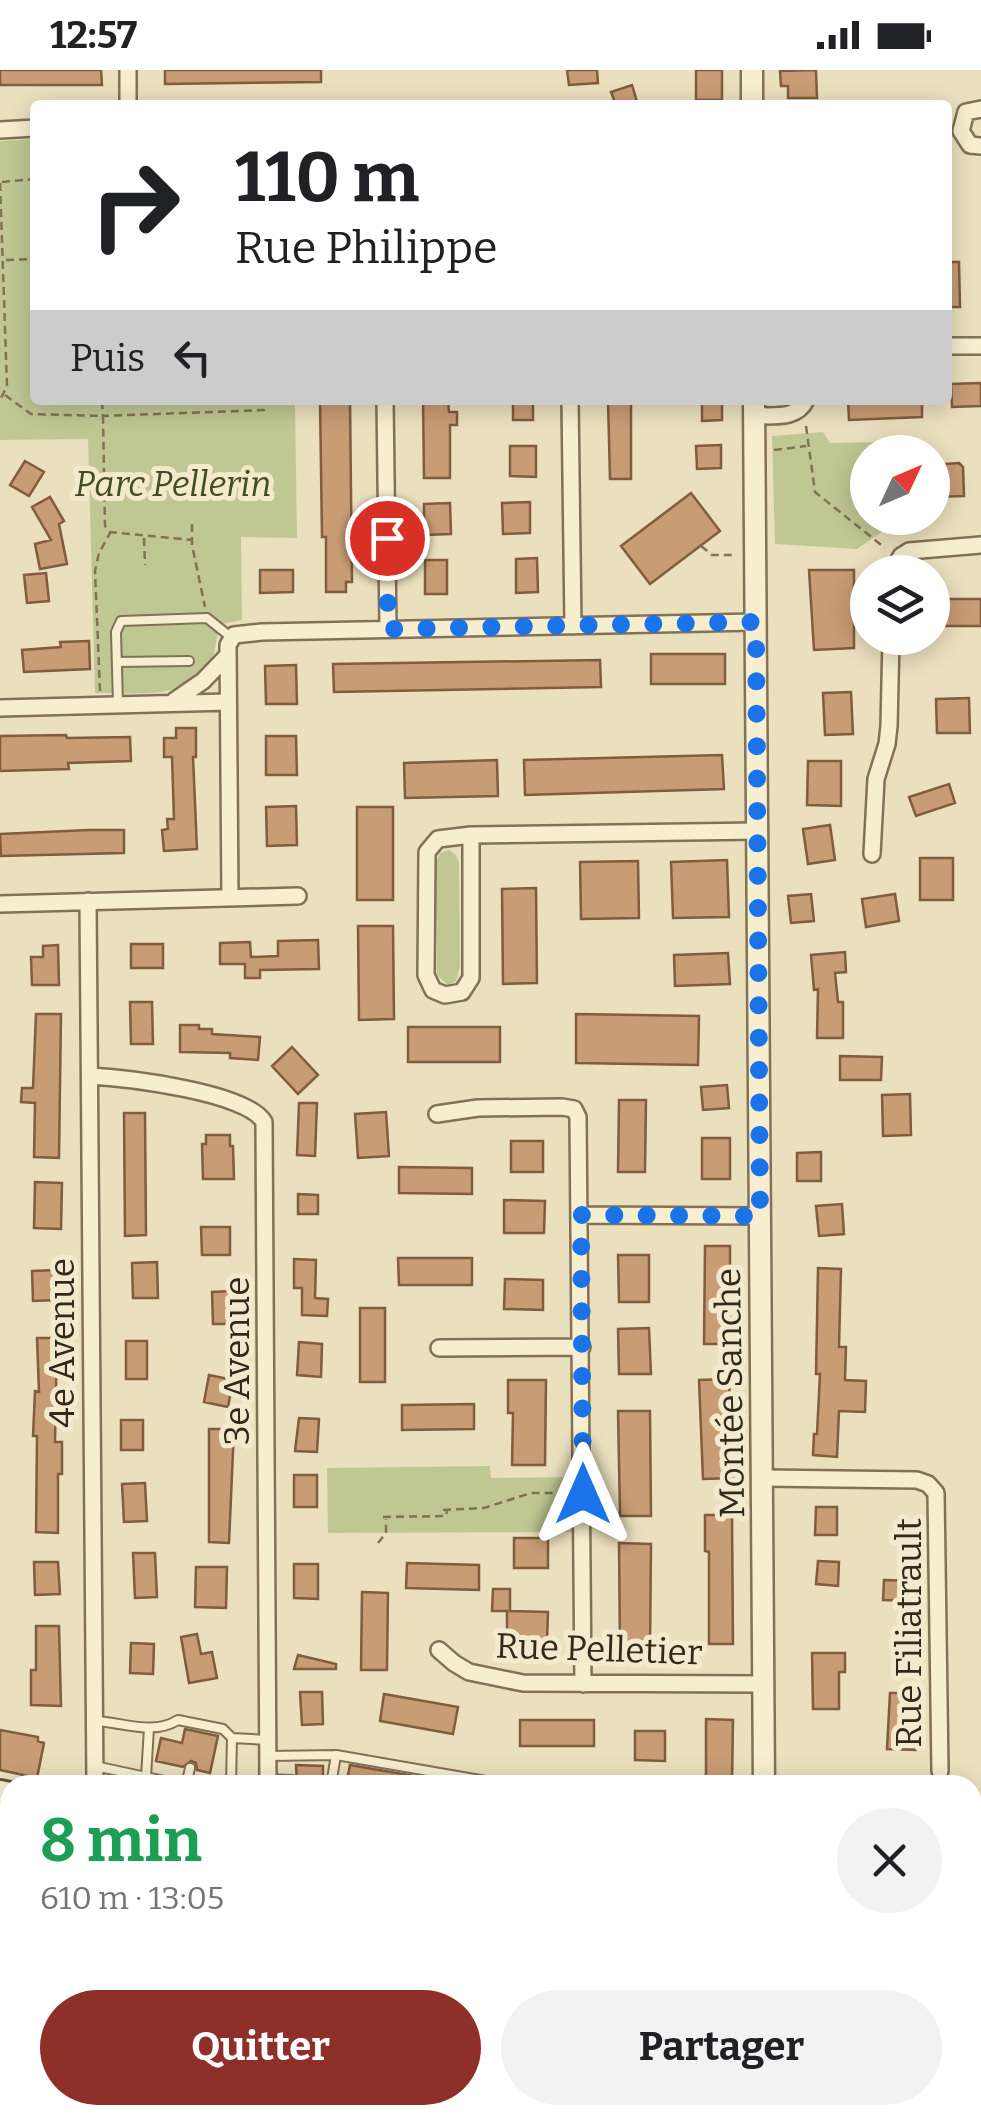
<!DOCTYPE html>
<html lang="fr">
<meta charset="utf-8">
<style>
:root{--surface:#fff;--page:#f2f2f2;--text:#202124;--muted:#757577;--accent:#8f2f2a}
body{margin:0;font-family:Bitter,serif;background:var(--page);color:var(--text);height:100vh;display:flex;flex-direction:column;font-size:38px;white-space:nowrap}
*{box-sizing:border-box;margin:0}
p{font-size:32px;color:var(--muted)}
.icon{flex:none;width:55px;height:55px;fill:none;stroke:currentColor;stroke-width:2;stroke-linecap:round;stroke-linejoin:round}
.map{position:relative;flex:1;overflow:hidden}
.drawer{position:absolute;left:0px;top:1705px;width:982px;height:350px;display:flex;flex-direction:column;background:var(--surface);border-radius:30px 30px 0 0;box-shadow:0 5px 25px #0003}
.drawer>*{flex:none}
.banner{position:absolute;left:30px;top:30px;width:922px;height:305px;border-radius:10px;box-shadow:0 5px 25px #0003;background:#fff;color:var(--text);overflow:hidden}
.needle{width:65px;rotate:46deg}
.tools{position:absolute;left:850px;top:365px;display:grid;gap:20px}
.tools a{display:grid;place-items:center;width:100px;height:100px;border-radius:50%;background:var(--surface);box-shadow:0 5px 25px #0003;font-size:50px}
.pin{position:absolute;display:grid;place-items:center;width:85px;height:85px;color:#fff;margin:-42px;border:5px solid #fff;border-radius:50%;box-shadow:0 2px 10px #0007}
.me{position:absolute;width:110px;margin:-55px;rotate:0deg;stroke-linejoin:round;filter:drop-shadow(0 0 8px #0008)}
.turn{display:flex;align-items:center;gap:35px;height:210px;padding:0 40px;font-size:45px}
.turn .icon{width:130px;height:130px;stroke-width:2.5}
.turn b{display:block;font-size:70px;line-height:85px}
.then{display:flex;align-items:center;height:95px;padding:0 40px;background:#0003;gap:20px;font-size:38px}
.round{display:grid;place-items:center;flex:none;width:105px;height:105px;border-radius:52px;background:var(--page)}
.headline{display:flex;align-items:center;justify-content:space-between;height:170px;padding:0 40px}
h1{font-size:60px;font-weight:700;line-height:75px;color:#1e9e55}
.cta{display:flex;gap:20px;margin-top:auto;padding:20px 40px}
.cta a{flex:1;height:115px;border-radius:60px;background:var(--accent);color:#fff;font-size:40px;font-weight:700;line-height:115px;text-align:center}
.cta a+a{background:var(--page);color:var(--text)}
.status{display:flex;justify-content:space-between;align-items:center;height:70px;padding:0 50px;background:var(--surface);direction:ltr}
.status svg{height:28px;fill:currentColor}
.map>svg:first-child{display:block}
.green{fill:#bfc893}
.building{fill:#c89c75;stroke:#815c3e;stroke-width:2.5}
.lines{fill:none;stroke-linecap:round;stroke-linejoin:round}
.service-casing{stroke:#837157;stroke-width:12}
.minor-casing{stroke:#837157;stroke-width:20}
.tertiary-casing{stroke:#837157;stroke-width:25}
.secondary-casing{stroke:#64523b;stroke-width:28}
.path{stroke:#837157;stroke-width:2.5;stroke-dasharray:8 5;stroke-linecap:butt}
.service{stroke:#f7eed0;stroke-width:8}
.minor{stroke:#f7eed0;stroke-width:15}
.tertiary{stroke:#f7eed0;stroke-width:20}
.secondary{stroke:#f7eed0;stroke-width:22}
.route{stroke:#1a73e8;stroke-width:18;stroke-dasharray:0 32.4}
.labels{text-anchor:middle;stroke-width:10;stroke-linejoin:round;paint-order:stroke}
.park-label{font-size:35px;font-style:italic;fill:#414e23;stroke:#f3eacd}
.street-label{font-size:35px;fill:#32281c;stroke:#f3eacd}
</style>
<div class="status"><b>12:57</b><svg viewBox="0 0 49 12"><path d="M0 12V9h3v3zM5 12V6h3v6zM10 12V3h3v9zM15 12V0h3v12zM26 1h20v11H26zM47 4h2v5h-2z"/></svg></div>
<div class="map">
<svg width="981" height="2055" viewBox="0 0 981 2055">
<rect width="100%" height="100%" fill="#ebe0be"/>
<!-- green -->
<path class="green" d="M35,69V330H295L297,468L241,467L242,550L222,554C215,566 217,579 211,592C190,632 133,622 95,623L88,369L0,370V71Z
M823,362L830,373L882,372V382H868V448H883V461L857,479L775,474L772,366Z
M449,780L456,785L459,793L460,897L456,911L448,915L437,905L436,792L440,783Z
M490,1396L491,1408L571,1407L572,1462L328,1463L327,1398Z"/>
<!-- building -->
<path class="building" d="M0,0H101L102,15H0Z
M165,0H321V12L165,14Z
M567,0H597L598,13L569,15Z
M696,0H722V30H696Z
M816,0L817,28H788V16H781L780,1Z
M632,15L638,35H616L611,22Z
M948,192H959L960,237H948Z
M981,313V336L952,337L951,314Z
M320,330H350L352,512H346V522H326V467H322Z
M423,330H448L449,342H457V355H450V408H424Z
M513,330H533V350H513Z
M702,330H722V350L702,351Z
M848,330H922V347L849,350Z
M608,331L631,332V409H610Z
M721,375V398L697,399L696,376Z
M510,376H536V407L510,406Z
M25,391L44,402L29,426L10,415Z
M959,393L963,397L964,426L935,427L932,395Z
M691,423L720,461L650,514L621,476Z
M50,427L64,451L59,454L67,494L40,499L35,474L51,470L32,437Z
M530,432V463L503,464L502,433Z
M450,433L451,464L424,465V434Z
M537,488L538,522L516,523V489Z
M425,490H447V524H425Z
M260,500H293V522L260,523Z
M809,500H854V578L814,580Z
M46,503L49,531L27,533L24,505Z
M932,529H981V556H932Z
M89,571L90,599L24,602L22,580L61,577L60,572Z
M651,584H725V614H651Z
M600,590L601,617L334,622L333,594Z
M296,595L297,634H266L265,596Z
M851,622L853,664L825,665L823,623Z
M969,628L970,663H937L936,629Z
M176,658H196V687H193L197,779L164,781L162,760L168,759L167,749H174L172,687H164V668H176Z
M66,665L67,668L130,667L131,691L68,693L69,699L0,701V666Z
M266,666H296L297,705H266Z
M722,685L724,719L525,725L524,690Z
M497,690L498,726L405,728L404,693Z
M808,691H841V736L807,735Z
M949,714L955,733L916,746L909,727Z
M296,736L297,775L267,776L266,737Z
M357,737H393V830H357Z
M830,755L835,790L808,794L803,759Z
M89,760H124V783L1,786L0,764Z
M920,788H953V830H920Z
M727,790L729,847L673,848L671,792Z
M638,791L639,848L581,849L580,792Z
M536,818L537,913L503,914L502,819Z
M811,824L814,851L791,853L788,826Z
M895,824L899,851L866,857L862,829Z
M358,856H393L394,949L359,950Z
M318,870L319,899L260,900V908H245V894H220V873L250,872L251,887L278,886V871Z
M131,874H163V898H131Z
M58,875L59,915H32L31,887H43V876Z
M845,882L846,902L835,903L838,932H843V968H817L818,919L814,920L811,885Z
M728,883L730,914L675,916L674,885Z
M130,932H152L153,974H131Z
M36,944H61L59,1088L34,1087L35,1033L21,1032L22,1018H33Z
M576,944L699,946L698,995L576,993Z
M180,955H199V959H212V964L260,967L258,990L230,988V983L180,982Z
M408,957H500V992H408Z
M292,977L318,1005L298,1024L272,996Z
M840,986L882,987L881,1010H840Z
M727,1015L729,1038L703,1040L701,1017Z
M910,1024L911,1065L883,1066L882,1025Z
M619,1030H646L645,1102H618Z
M299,1033H317L315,1086L297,1085Z
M386,1042L389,1086L358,1088L355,1044Z
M124,1043H145L146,1165L125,1166Z
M206,1065H230V1076H233L234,1109H203L202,1074H206Z
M702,1068H730V1109H702Z
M511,1071H543V1102H511Z
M821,1082V1111H797V1083Z
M399,1097L472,1098V1124L399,1123Z
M35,1112L62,1113L61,1159L34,1158Z
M298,1124L318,1125V1144H298Z
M504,1130L545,1131L544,1163H504Z
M842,1134L844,1164L819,1166L816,1136Z
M201,1157H230V1185H202Z
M705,1176H730V1274H704Z
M618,1185H649V1232H619Z
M398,1188H472V1215H399Z
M294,1189L316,1190L315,1228L328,1229L327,1246L302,1245V1218H294Z
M157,1192L158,1228H133L132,1193Z
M818,1198L841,1199L839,1277H846L845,1310L866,1311L865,1342L839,1341L837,1387L813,1385L814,1364H817L820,1304H816Z
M57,1200L58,1230L33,1231L32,1201Z
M505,1209L543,1210V1240L504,1239Z
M232,1221L233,1254H213L212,1222Z
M360,1238H385V1312H360Z
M649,1258L651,1304H619L618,1259Z
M37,1268H57L55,1372H62V1404H58V1463L36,1462L37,1366H33L35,1321L39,1322Z
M126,1271H147V1309H126Z
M299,1272L322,1274L321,1307L297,1305Z
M209,1305L233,1310L228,1337L204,1332Z
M729,1309L733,1408L703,1409L699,1310Z
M508,1310H546L545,1395H512L513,1343H508Z
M474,1334V1359L402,1360V1335Z
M618,1341H650L651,1446H620Z
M299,1348L319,1349L317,1382L295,1381Z
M121,1350H143V1380H121Z
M209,1359H234L229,1473L209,1472Z
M294,1405H317V1437H294Z
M145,1413L147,1451L124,1452L122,1414Z
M816,1437H837V1465H815Z
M705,1445H732L733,1574H709V1482L705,1481Z
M514,1468H548V1498H514Z
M619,1473L651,1474L650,1580L620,1579Z
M133,1483H155L157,1527L135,1528Z
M818,1491L839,1492L838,1516L816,1514Z
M34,1492H58L60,1524L35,1525Z
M407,1493L479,1495V1520L406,1518Z
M294,1494H318V1529L294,1528Z
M196,1497H227L226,1538L195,1537Z
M884,1510L914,1511L913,1531L883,1530Z
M493,1519H510V1541L548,1542L547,1573H507V1541H492Z
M362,1522L388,1523L387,1600H361Z
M36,1556H59L61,1636L31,1635V1600H36Z
M197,1564L201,1584L212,1582L217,1608L189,1613L181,1567Z
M131,1573L154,1574L153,1604L130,1603Z
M812,1583H845V1602H839V1639H813Z
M298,1585L336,1594V1599H294Z
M300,1622H322L323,1654L302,1655Z
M890,1623H916V1680L887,1679Z
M384,1624L458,1637L453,1664L380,1651Z
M706,1649L733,1650L732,1715H706Z
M520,1650H594V1676H520Z
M185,1659L218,1666L210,1703L197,1700L196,1693L191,1691L183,1697L156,1691L161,1668L182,1673Z
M0,1660L38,1667V1671L44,1673L37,1708L0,1700Z
M635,1661H665V1691L635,1690Z
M296,1695L323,1696V1715H297Z
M350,1695L443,1711V1715H346Z"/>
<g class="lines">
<defs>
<path id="service" d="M117,592L189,591
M118,634L116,562L121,551L207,548L232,568
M95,1651C123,1652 152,1666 178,1650L223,1659L232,1668
M336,1685L509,1715
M268,1686L336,1685L331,1715
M95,1696L146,1707L149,1658
M268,1709L292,1710
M145,1715L146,1707L184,1715
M186,1715L190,1698
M231,1715L232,1668L268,1670
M0,1819H10
M787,2045L789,2055"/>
<path id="minor" d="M128,0V35
M981,39L966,42L961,61L970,75L981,76
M0,60L35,58
M948,276H981
M385,330L388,559
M570,330L573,556
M754,346C773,345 797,350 806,330
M893,502L901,486L909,481L981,475
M174,631L203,611L228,585
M0,638L228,632
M471,765V908L462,922L445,925L433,920L426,905L427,782L438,769L471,765L758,761
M872,784L876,709L887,674L889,656L891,568
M230,827L228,575L234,565L262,562L756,552
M88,831L95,1715
M0,834L298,826
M90,1006C126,1008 247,1022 264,1052L268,1715
M437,1044L478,1038L562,1037L574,1039L578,1047L583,1614
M581,1145L761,1146
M439,1278L582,1277
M763,1408L917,1410L928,1414L936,1423L940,1701
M439,1580L454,1593L469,1602L523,1613L764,1614
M27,2045V2055
M437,2045V2055
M557,2045L558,2055
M241,2055L242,2045"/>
<path id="tertiary" d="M752,0V35
M754,330L764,1715"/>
<path id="secondary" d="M0,1722L10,1724
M972,1908L981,1913"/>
</defs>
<!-- service casing -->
<use href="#service" class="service-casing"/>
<!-- minor casing -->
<use href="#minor" class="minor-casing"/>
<!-- tertiary casing -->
<use href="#tertiary" class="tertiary-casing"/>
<!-- secondary casing -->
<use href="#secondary" class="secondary-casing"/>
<!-- path -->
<path class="path" d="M2,112L35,109
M0,113L7,316L0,330
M6,190L35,189
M5,325L31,344L103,346L105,456L110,462L192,470
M102,331L103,346L264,340L263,330
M806,356L815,422L885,478
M774,380L806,376
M192,454V475L205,537
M144,468L145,495
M701,476L712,485H735
M100,621L95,501L99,483L110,463
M443,1440L484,1438L531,1423H565
M383,1447L446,1446L447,1441
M378,1473L386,1463V1449
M22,1709H67"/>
<!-- service -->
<use href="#service" class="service"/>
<!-- minor -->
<use href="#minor" class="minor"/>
<!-- tertiary -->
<use href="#tertiary" class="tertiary"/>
<!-- secondary -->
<use href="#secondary" class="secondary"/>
</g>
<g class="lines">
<!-- route -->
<path class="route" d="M387,468L388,559L756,552L760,1146L581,1145L583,1424"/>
</g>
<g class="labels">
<!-- park labels -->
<g class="park-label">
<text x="173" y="426">Parc Pellerin</text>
</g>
<!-- street labels -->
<g class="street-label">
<text transform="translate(62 1273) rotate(-90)" y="12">4e Avenue</text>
<text transform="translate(237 1291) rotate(-90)" y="12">3e Avenue</text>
<text transform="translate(730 1323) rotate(-91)" y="12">Montée Sanche</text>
<text transform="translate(909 1563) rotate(-90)" y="12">Rue Filiatrault</text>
<text transform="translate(599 1579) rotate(2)" y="12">Rue Pelletier</text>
</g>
</g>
</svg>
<div class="tools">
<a><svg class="needle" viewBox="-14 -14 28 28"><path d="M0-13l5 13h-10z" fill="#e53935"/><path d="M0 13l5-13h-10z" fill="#757577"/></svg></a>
<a><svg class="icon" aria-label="layers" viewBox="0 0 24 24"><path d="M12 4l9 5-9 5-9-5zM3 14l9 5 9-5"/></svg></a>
</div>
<div class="pin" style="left:387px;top:468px;background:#d93025"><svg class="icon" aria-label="arrive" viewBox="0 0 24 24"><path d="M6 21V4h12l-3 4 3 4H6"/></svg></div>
<svg class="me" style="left:583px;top:1424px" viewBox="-20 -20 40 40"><path d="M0-17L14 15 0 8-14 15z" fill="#1a73e8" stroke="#fff" stroke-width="4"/></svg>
<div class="banner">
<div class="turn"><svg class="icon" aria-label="right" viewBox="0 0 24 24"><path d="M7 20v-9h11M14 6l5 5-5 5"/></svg><div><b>110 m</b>Rue Philippe</div></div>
<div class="then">Puis<svg class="icon" aria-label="left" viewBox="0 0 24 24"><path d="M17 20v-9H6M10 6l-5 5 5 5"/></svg></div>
</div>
<section class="drawer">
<div class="headline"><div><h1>8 min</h1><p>610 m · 13:05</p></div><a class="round"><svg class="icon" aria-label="close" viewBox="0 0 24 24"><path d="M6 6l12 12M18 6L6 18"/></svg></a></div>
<div class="cta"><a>Quitter</a><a>Partager</a></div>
</section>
</div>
